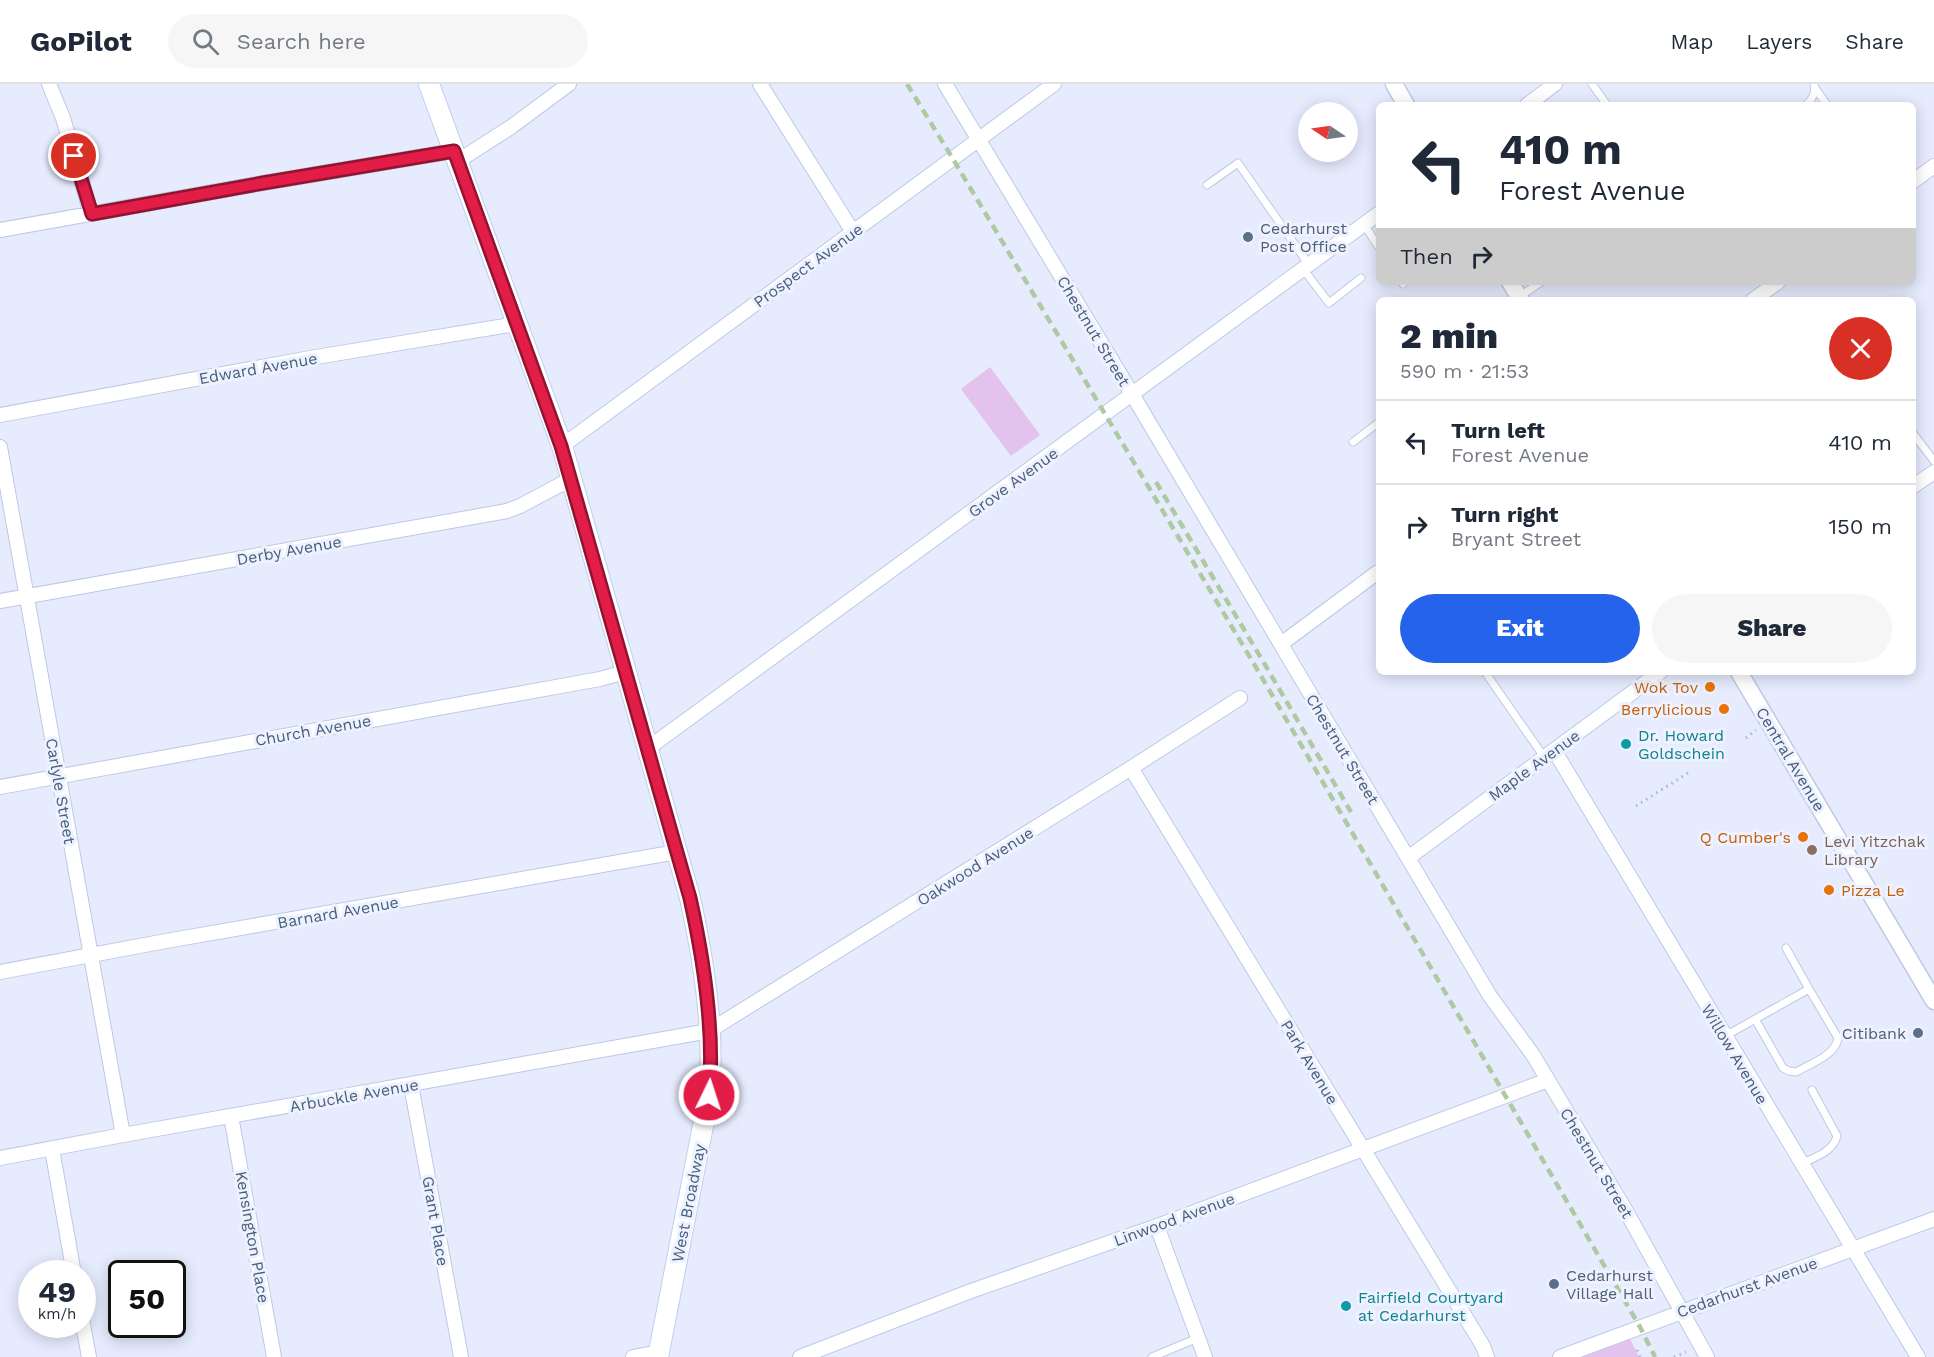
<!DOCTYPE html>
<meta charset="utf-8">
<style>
:root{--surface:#fff;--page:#f6f6f7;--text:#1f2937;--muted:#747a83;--line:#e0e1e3;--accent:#2563eb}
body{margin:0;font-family:"Work Sans",sans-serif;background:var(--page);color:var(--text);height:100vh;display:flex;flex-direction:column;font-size:22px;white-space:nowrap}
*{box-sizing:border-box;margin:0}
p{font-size:20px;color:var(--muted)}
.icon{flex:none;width:33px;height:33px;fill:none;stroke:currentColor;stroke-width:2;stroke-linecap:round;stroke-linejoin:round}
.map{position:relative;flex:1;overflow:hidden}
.panel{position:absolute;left:1376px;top:213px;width:540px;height:378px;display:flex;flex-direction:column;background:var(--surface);border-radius:9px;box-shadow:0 3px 15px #0003}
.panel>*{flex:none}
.banner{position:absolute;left:1376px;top:18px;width:540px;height:183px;border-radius:9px;box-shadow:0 3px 15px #0003;background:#fff;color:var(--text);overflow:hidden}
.needle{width:39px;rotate:283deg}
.controls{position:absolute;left:1298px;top:18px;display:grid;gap:12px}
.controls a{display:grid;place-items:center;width:60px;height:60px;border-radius:50%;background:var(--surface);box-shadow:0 3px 15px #0003;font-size:30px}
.speed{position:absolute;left:18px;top:1176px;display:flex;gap:12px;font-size:30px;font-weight:700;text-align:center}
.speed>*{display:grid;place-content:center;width:78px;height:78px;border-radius:50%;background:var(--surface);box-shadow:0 3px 15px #0003;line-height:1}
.speed small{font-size:15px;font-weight:400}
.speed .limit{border:3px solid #111;border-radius:9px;background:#fff;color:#111}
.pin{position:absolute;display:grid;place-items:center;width:51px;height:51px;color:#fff;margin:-26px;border:3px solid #fff;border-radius:50%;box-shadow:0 2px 6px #0007}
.me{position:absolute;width:66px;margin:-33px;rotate:4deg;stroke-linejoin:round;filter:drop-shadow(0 0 4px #0008)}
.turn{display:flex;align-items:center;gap:21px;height:126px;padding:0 24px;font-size:27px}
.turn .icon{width:78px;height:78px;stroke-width:2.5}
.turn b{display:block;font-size:42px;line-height:51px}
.then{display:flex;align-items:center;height:57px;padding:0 24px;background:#0003;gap:12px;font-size:22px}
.round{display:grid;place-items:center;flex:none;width:63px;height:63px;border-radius:32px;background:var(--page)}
.overview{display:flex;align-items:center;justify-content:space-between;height:102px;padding:0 24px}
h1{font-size:36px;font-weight:800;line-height:45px}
.action{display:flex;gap:12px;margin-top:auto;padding:12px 24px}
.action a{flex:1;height:69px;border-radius:36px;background:var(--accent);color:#fff;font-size:24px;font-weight:800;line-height:69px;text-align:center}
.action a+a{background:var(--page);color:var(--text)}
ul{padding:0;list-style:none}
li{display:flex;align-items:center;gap:18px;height:84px;padding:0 24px;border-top:2px solid var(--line)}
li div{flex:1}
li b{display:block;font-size:22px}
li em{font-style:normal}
header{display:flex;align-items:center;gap:36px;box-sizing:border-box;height:84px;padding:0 30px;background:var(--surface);border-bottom:2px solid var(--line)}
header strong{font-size:28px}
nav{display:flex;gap:33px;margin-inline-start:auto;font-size:21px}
.search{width:420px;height:54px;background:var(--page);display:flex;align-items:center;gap:15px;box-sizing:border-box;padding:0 21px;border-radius:33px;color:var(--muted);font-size:22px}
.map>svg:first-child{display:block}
.green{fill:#e4c2ee}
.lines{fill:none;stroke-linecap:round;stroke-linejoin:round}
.service-casing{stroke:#bdcae2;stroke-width:9}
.minor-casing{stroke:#bdcae2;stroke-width:16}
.tertiary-casing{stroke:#bdcae2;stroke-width:19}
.secondary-casing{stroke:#bfcfec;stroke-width:22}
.path{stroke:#9db8dc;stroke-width:3;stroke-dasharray:1.5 4.5;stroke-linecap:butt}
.service{stroke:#fff;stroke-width:7}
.minor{stroke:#fff;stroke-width:14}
.tertiary{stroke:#fff;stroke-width:16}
.secondary{stroke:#fff;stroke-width:20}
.rail{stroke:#adcaa2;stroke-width:4.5;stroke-dasharray:9 6;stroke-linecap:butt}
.route-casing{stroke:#92132f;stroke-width:15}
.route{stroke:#e11d48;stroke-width:10}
.service-dot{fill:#5c6f8a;stroke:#eef2ff;stroke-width:2}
.food-dot{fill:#e8710a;stroke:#eef2ff;stroke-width:2}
.culture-dot{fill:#0f9aa8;stroke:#eef2ff;stroke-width:2}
.education-dot{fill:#8d6e63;stroke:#eef2ff;stroke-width:2}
.labels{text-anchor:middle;stroke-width:6;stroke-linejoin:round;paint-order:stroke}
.service-label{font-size:16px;fill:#4e5e75;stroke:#eef2ff;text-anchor:start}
.street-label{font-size:16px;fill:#475f7b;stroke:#eef2ff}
.food-label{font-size:16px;fill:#c56008;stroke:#eef2ff;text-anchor:end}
.culture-label{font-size:16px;fill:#0d838f;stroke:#eef2ff;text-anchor:start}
.education-label{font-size:16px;fill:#785e54;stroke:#eef2ff;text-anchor:start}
</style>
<header>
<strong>GoPilot</strong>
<div class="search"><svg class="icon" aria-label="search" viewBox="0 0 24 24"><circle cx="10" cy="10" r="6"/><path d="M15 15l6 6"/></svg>Search here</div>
<nav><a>Map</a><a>Layers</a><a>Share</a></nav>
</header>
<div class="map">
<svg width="1934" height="1273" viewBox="0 0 1934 1273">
<rect width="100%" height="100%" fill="#e6ebfe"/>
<!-- green -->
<path class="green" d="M990,283L1040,351L1011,372L961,305Z
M1627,1249L1639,1273H1572Z"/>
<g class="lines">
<defs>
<path id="service" d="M1592,0L1607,21
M1815,4L1827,21
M1806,21C1812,16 1816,8 1814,0
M1207,101L1238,79L1309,181
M1364,140L1378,162
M1303,185L1329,219L1361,194
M1402,198L1403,200
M1519,213L1541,198
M1912,348L1934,377
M1353,358L1378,339
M1485,588L1544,673
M1786,864L1809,905
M1725,952L1809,905L1838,954C1836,971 1810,980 1796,988L1789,987L1783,984L1755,935
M1801,1080C1815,1073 1833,1068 1837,1052L1812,1006
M1152,1273L1198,1254"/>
<path id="minor" d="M49,0L63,34L91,130
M760,0L853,148
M945,0L1132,310L1490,912L1533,971L1548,996L1626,1127L1707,1273
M1527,21L1555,0
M458,77L511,43L569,0
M1912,98L1934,82
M0,146L263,99L454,67
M1753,216L1778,198
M0,331L310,274L516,240
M562,362L1054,0
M0,363L123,1051
M1912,403L1934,388
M0,517L507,427L520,422L571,395
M1281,560L1378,488
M647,665L1378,130
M1554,666L1918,1273
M1131,684L1483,1262L1487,1273
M0,703L600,595L625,588
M1408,774L1660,588
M0,888L166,857L677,768
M411,1001L461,1273
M231,1032L274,1273
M52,1065L74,1190
M0,1074L123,1051L709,947L1131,684L1240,614
M1157,1142L1205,1273
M82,1235L89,1273
M633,1273L659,1268
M800,1273L971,1207L1157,1142L1548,996
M1560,1273L1934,1135"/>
<path id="tertiary" d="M1394,0L1406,21
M1510,198L1521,216
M1739,588L1934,917"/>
<path id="secondary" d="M429,0L562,362L690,814C704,877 715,947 709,1011L658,1273"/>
</defs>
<!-- service casing -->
<use href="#service" class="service-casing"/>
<!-- minor casing -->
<use href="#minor" class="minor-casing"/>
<!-- tertiary casing -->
<use href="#tertiary" class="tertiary-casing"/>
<!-- secondary casing -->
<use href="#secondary" class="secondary-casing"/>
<!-- path -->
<path class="path" d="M1746,654L1756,646
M1636,722L1691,687
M1637,1266L1640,1273
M1674,1273L1686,1268"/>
<!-- service -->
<use href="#service" class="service"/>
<!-- minor -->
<use href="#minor" class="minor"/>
<!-- tertiary -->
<use href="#tertiary" class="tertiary"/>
<!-- secondary -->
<use href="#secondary" class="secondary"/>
<!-- rail -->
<path class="rail" d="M907,0L953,75L1254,580L1640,1243L1655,1273
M1156,398L1264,579L1351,728"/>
</g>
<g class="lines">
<defs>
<path id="route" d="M74,72L92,130L263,99L454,67L561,362L690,814C704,877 715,947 709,1011"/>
</defs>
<!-- route casing -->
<use href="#route" class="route-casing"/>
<!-- route -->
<use href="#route" class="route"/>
</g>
<!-- markers -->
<g class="service-dot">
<circle cx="1248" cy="153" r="6"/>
<circle cx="1918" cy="949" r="6"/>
<circle cx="1554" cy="1200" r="6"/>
</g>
<g class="food-dot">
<circle cx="1710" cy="603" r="6"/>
<circle cx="1724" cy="625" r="6"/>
<circle cx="1803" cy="753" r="6"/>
<circle cx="1829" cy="806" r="6"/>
</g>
<g class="culture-dot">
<circle cx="1626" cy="660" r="6"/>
<circle cx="1346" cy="1222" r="6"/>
</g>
<circle class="education-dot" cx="1812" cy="766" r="6"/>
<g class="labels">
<!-- service labels -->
<g class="service-label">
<text x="1260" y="150">Cedarhurst<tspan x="1260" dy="18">Post Office</tspan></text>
<text x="1906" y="955" text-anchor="end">Citibank</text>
<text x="1566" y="1197">Cedarhurst<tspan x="1566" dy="18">Village Hall</tspan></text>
</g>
<!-- street labels -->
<g class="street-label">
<text transform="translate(808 181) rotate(-36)" y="6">Prospect Avenue</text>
<text transform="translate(1094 247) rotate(59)" y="6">Chestnut Street</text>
<text transform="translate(258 284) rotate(-10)" y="6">Edward Avenue</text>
<text transform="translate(1013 398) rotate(-36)" y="6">Grove Avenue</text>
<text transform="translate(289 466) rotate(-10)" y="6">Derby Avenue</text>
<text transform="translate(313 646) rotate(-10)" y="6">Church Avenue</text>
<text transform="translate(1343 665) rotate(59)" y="6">Chestnut Street</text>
<text transform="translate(1791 675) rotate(59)" y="6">Central Avenue</text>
<text transform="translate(1534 681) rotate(-36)" y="6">Maple Avenue</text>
<text transform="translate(61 707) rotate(80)" y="6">Carlyle Street</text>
<text transform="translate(975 782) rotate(-32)" y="6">Oakwood Avenue</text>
<text transform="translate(338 828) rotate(-10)" y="6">Barnard Avenue</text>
<text transform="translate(1735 970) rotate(59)" y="6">Willow Avenue</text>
<text transform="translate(1310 978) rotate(59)" y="6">Park Avenue</text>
<text transform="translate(354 1011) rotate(-10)" y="6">Arbuckle Avenue</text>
<text transform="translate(1597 1079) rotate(59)" y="6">Chestnut Street</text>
<text transform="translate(688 1119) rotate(-79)" y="6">West Broadway</text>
<text transform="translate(1174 1135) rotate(-20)" y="6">Linwood Avenue</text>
<text transform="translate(436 1137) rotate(80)" y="6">Grant Place</text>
<text transform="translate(253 1153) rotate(80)" y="6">Kensington Place</text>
<text transform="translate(1747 1203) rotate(-20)" y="6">Cedarhurst Avenue</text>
</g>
<!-- food labels -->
<g class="food-label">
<text x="1698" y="609">Wok Tov</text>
<text x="1712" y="631">Berrylicious</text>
<text x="1791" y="759">Q Cumber's</text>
<text x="1841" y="812" text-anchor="start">Pizza Le</text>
</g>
<!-- culture labels -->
<g class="culture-label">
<text x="1638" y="657">Dr. Howard<tspan x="1638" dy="18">Goldschein</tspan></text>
<text x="1358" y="1219">Fairfield Courtyard<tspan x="1358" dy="18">at Cedarhurst</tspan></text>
</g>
<!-- education labels -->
<g class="education-label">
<text x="1824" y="763">Levi Yitzchak<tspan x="1824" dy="18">Library</tspan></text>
</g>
</g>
</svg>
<div class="controls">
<a><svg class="needle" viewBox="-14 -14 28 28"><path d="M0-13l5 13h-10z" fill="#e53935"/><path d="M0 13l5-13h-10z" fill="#747a83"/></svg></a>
</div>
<div class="speed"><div>49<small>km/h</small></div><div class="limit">50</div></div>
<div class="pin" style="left:74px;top:72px;background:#d93025"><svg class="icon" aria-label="arrive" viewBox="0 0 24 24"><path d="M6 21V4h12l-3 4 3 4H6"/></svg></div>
<svg class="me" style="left:709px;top:1011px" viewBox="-20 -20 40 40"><circle r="17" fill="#e11d48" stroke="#fff" stroke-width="3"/><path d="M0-11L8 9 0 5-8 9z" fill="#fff"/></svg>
<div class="banner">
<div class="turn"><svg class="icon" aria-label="left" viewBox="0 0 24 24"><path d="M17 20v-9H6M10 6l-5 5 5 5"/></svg><div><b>410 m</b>Forest Avenue</div></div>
<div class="then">Then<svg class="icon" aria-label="right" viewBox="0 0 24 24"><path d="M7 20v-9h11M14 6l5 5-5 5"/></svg></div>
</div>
<section class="panel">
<div class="overview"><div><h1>2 min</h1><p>590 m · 21:53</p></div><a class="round" style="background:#d93025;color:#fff"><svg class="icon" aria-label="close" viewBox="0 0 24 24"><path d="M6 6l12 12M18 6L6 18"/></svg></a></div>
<ul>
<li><svg class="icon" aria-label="left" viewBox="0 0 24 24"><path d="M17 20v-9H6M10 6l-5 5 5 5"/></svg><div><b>Turn left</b><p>Forest Avenue</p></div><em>410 m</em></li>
<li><svg class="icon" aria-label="right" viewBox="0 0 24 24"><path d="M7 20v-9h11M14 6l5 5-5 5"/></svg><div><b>Turn right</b><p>Bryant Street</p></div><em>150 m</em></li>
</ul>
<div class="action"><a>Exit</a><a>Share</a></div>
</section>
</div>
